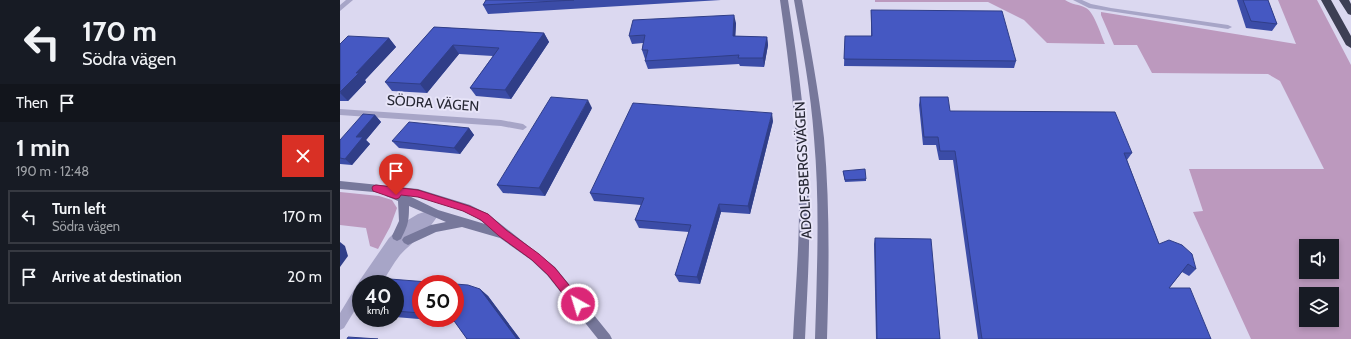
<!DOCTYPE html>
<meta charset="utf-8">
<style>
:root{--surface:#171b24;--page:#242831;--text:#f1f3f6;--muted:#9ea1a6;--line:#363941}
body{margin:0;font-family:Cabin,sans-serif;background:var(--page);color:var(--text);height:100vh;display:flex;flex-direction:column;font-size:15px;white-space:nowrap}
*{box-sizing:border-box;margin:0}
p{font-size:13px;color:var(--muted)}
.icon{flex:none;width:22px;height:22px;fill:none;stroke:currentColor;stroke-width:2;stroke-linecap:round;stroke-linejoin:round}
.map{position:relative;flex:1;overflow:hidden}
.drawer{display:flex;flex-direction:column;background:var(--surface);width:340px}
.drawer>*{flex:none}
.hud{background:#171b24;color:var(--text);overflow:hidden}
.buttons{position:absolute;left:959px;top:239px;display:grid;gap:8px}
.buttons a{display:grid;place-items:center;width:40px;height:40px;border-radius:0px;background:var(--surface);box-shadow:0 2px 6px #0003;font-size:20px}
.speed{position:absolute;left:12px;top:275px;display:flex;gap:8px;font-size:20px;font-weight:700;text-align:center}
.speed>*{display:grid;place-content:center;width:52px;height:52px;border-radius:50%;background:var(--surface);box-shadow:0 2px 6px #0003;line-height:1}
.speed small{font-size:10px;font-weight:400}
.speed .limit{border:6px solid #d22;background:#fff;color:#111}
.pin{position:absolute;display:grid;place-items:center;width:34px;height:34px;color:#fff;margin:-41px -17px;border-radius:50% 50% 50% 0;rotate:-45deg;box-shadow:0 0 4px #0007}
.pin .icon{rotate:45deg}
.me{position:absolute;width:44px;margin:-22px;rotate:321deg;stroke-linejoin:round;filter:drop-shadow(0 0 3px #0008)}
.turn{display:flex;align-items:center;gap:14px;height:84px;padding:0 16px;font-size:18px}
.turn .icon{width:52px;height:52px;stroke-width:2.5}
.turn b{display:block;font-size:28px;line-height:34px}
.then{display:flex;align-items:center;height:38px;padding:0 16px;background:#0003;gap:8px;font-size:15px}
.round{display:grid;place-items:center;flex:none;width:42px;height:42px;border-radius:0px;background:var(--page)}
.overview{display:flex;align-items:center;justify-content:space-between;height:68px;padding:0 16px}
h1{font-size:24px;font-weight:800;line-height:30px}
ul{padding:0;list-style:none}
li{display:flex;align-items:center;gap:12px;height:54px;margin:0 8px 6px;padding:0 8px;border:2px solid var(--line);border-radius:0px}
li div{flex:1}
li b{display:block;font-size:15px}
li em{font-style:normal}
main{display:flex;flex:1;min-height:0}
.map>svg:first-child{display:block}
.green{fill:#bc99be;fill-rule:evenodd}
.lines{fill:none;stroke-linecap:round;stroke-linejoin:round}
.minor{fill:#a7a5c7;fill-rule:evenodd}
.tertiary{fill:#a7a5c7;fill-rule:evenodd}
.secondary{fill:#77789b;fill-rule:evenodd}
.motorway{fill:#3d3f54;fill-rule:evenodd}
.wall{fill:#3b4ca7}
.shaded-wall{fill:#303e88}
.building{fill:#4558c2;stroke:#303e88}
.route{fill:#db2777;stroke:#8e194d}
.labels{text-anchor:middle;stroke-width:4;stroke-linejoin:round;paint-order:stroke}
.street-label{font-size:14px;fill:#262733;stroke:#e7e4f8}
</style>
<main>
<section class="drawer">
<div class="hud">
<div class="turn"><svg class="icon" aria-label="left" viewBox="0 0 24 24"><path d="M17 20v-9H6M10 6l-5 5 5 5"/></svg><div><b>170 m</b>Södra vägen</div></div>
<div class="then">Then<svg class="icon" aria-label="arrive" viewBox="0 0 24 24"><path d="M6 21V4h12l-3 4 3 4H6"/></svg></div>
</div>
<div class="overview"><div><h1>1 min</h1><p>190 m · 12:48</p></div><a class="round" style="background:#d93025;color:#fff"><svg class="icon" aria-label="close" viewBox="0 0 24 24"><path d="M6 6l12 12M18 6L6 18"/></svg></a></div>
<ul>
<li><svg class="icon" aria-label="left" viewBox="0 0 24 24"><path d="M17 20v-9H6M10 6l-5 5 5 5"/></svg><div><b>Turn left</b><p>Södra vägen</p></div><em>170 m</em></li>
<li><svg class="icon" aria-label="arrive" viewBox="0 0 24 24"><path d="M6 21V4h12l-3 4 3 4H6"/></svg><div><b>Arrive at destination</b></div><em>20 m</em></li>
</ul>
</section>
<div class="map">
<svg width="1011" height="339" viewBox="0 0 1011 339">
<rect width="100%" height="100%" fill="#dbd8f0"/>
<!-- green -->
<path class="green" d="M535,0H725C732,5 739,4 746,8C754,12 761,35 765,44L707,43L684,20L648,2H535Z
M938,0H977L1011,65V339H911L853,212L863,211L849,169H984L940,81L928,74L812,73L797,45H774L761,15V12L956,44ZM966,246H992V272H966ZM966,294H992V320H966Z
M0,192L39,196L52,200L57,208L50,227L38,249L30,246L26,228L0,225Z"/>
<g class="lines">
<!-- minor -->
<path class="minor" d="M6,0H13L0,11V5Z
M733,0H742L751,4L771,8L888,25L892,27L888,29L749,8Z
M0,109L161,120L183,124L187,127L183,130L161,126L0,115Z"/>
<!-- tertiary -->
<path class="tertiary" d="M94,209L98,210L99,213C91,230 73,241 60,255C53,264 47,275 41,284H21V300L4,328L0,330V313L20,280L49,238L68,220L78,214Z"/>
<!-- secondary -->
<path class="secondary" d="M440,0H448C459,69 468,138 469,208C470,252 467,295 465,339H453C455,296 459,252 459,209C458,139 450,69 440,0Z
M454,0H462C470,46 479,92 484,138C490,205 489,272 487,339H475C477,272 480,205 474,138C471,92 462,46 454,0Z
M0,181L78,189L130,205L148,214L215,267L270,335L272,339H258L207,275L191,260L160,238L122,227L96,232L68,245L64,243L62,240L64,237L91,225L106,222L69,206C69,222 68,225 61,239L57,241L53,239L52,236L59,221L58,201L46,196L45,193L0,189ZM67,195C90,199 128,209 145,224L98,210Z"/>
<!-- motorway -->
<path class="motorway" d="M981,0H991L1011,36V48L1006,45Z
M999,0H1009L1011,4V15L1008,14Z"/>
</g>
<!-- wall -->
<path class="wall" d="M146,0H381L148,14L143,5Z
M897,0H928L937,24L932,31L906,28Z
M531,10L676,61L674,68L504,66L505,36H531Z
M396,23L395,36L427,37L428,45L424,67L400,66L399,64L308,69L305,61L306,59H305L302,50L303,43L292,44L289,36Z
M94,27L204,33L209,42L171,99L136,96L130,88L153,56L119,54L87,93L52,91L45,82Z
M49,38L56,47L25,80L26,82L8,101H0V44Z
M580,97L610,111L792,153L787,160L819,244L856,269L849,276L842,272L829,288L871,339H638L613,160H599L596,145H583L579,105Z
M252,108L205,196L163,193L157,185Z
M35,115L41,122L26,140L30,144L12,165L0,164V140Z
M433,121L410,214L381,212L360,284L339,282L335,275L349,232L299,228L295,220L301,205L254,201L250,193Z
M129,128L134,135L120,154L59,148L52,141Z
M503,171L526,179V181L505,182Z
M535,238L600,339H536L534,244Z
M55,284H81V318H115L140,289L148,296L180,339H127L115,322L55,317Z"/>
<!-- shaded-wall -->
<path class="shaded-wall" d="M394,15L396,23L395,44L393,36Z
M204,33L209,42L171,99L165,90Z
M427,37L428,45L424,67L423,58Z
M49,38L56,47L25,80L26,82L8,101L0,93L16,73Z
M113,45L119,54L87,93L80,84Z
M248,100L252,108L205,196L199,188Z
M432,113L433,121L410,214L408,206Z
M35,115L41,122L26,140L30,144L12,165L5,159L16,137Z
M129,128L134,135L120,154L114,148Z
M379,204L381,212L360,284L357,277Z
M0,242L5,246L8,256L0,267Z
M140,289L148,296L180,339H177Z"/>
<!-- building -->
<path class="building" d="M146,0H234L143,5Z
M903,0H928L937,24L911,21Z
M531,10L662,11L676,61L504,59L505,36H532Z
M394,15L393,36L427,37L423,58H398L399,55L305,61L308,50H302L305,35L289,36L293,20Z
M94,27L204,33L165,90L130,88L159,48L113,45L80,84L45,82Z
M8,36L49,38L16,73H19L0,92V44Z
M211,97L248,100L199,188L157,185Z
M580,97H608L610,111L775,112L792,153H784L819,244L829,240L842,245L852,254L856,269L848,264L829,288H850L871,339H642L615,151H600L598,137H584Z
M293,103L432,113L408,206L379,204L357,277L335,275L351,225L295,220L304,198L250,193Z
M23,114L35,115L16,137H23L5,159L0,158V140Z
M69,122L129,128L114,148L52,141Z
M525,169L526,179L505,180L503,171Z
M535,238L591,239L600,339H537Z
M50,279L113,284H81V313L55,311V284H47Z
M115,284L128,285L140,289L177,339H127L112,318H115Z
M8,337L38,339H7Z"/>
<!-- route -->
<path class="route" d="M36,185L78,190L129,206L148,214L166,230L199,254L215,268L242,301L243,304L242,308L238,309L234,308L208,275L192,260L159,236L141,220L123,211L78,197L61,195L59,198L56,199L33,191L32,188L33,186Z"/>
<g class="labels">
<!-- street labels -->
<g class="street-label">
<text transform="translate(93 103) rotate(4)" y="5">SÖDRA VÄGEN</text>
<text transform="translate(463 170) rotate(-93)" y="5">ADOLFSBERGSVÄGEN</text>
</g>
</g>
</svg>
<div class="buttons">
<a><svg class="icon" aria-label="sound" viewBox="0 0 24 24"><path d="M4 9h4l5-4v14l-5-4H4zM17 9q2 3 0 6"/></svg></a>
<a><svg class="icon" aria-label="layers" viewBox="0 0 24 24"><path d="M12 4l9 5-9 5-9-5zM3 14l9 5 9-5"/></svg></a>
</div>
<div class="speed"><div>40<small>km/h</small></div><div class="limit">50</div></div>
<div class="pin" style="left:56px;top:195px;background:#d93025"><svg class="icon" aria-label="arrive" viewBox="0 0 24 24"><path d="M6 21V4h12l-3 4 3 4H6"/></svg></div>
<svg class="me" style="left:238px;top:304px" viewBox="-20 -20 40 40"><circle r="17" fill="#db2777" stroke="#fff" stroke-width="3"/><path d="M0-11L8 9 0 5-8 9z" fill="#fff"/></svg>
</div>
</main>
